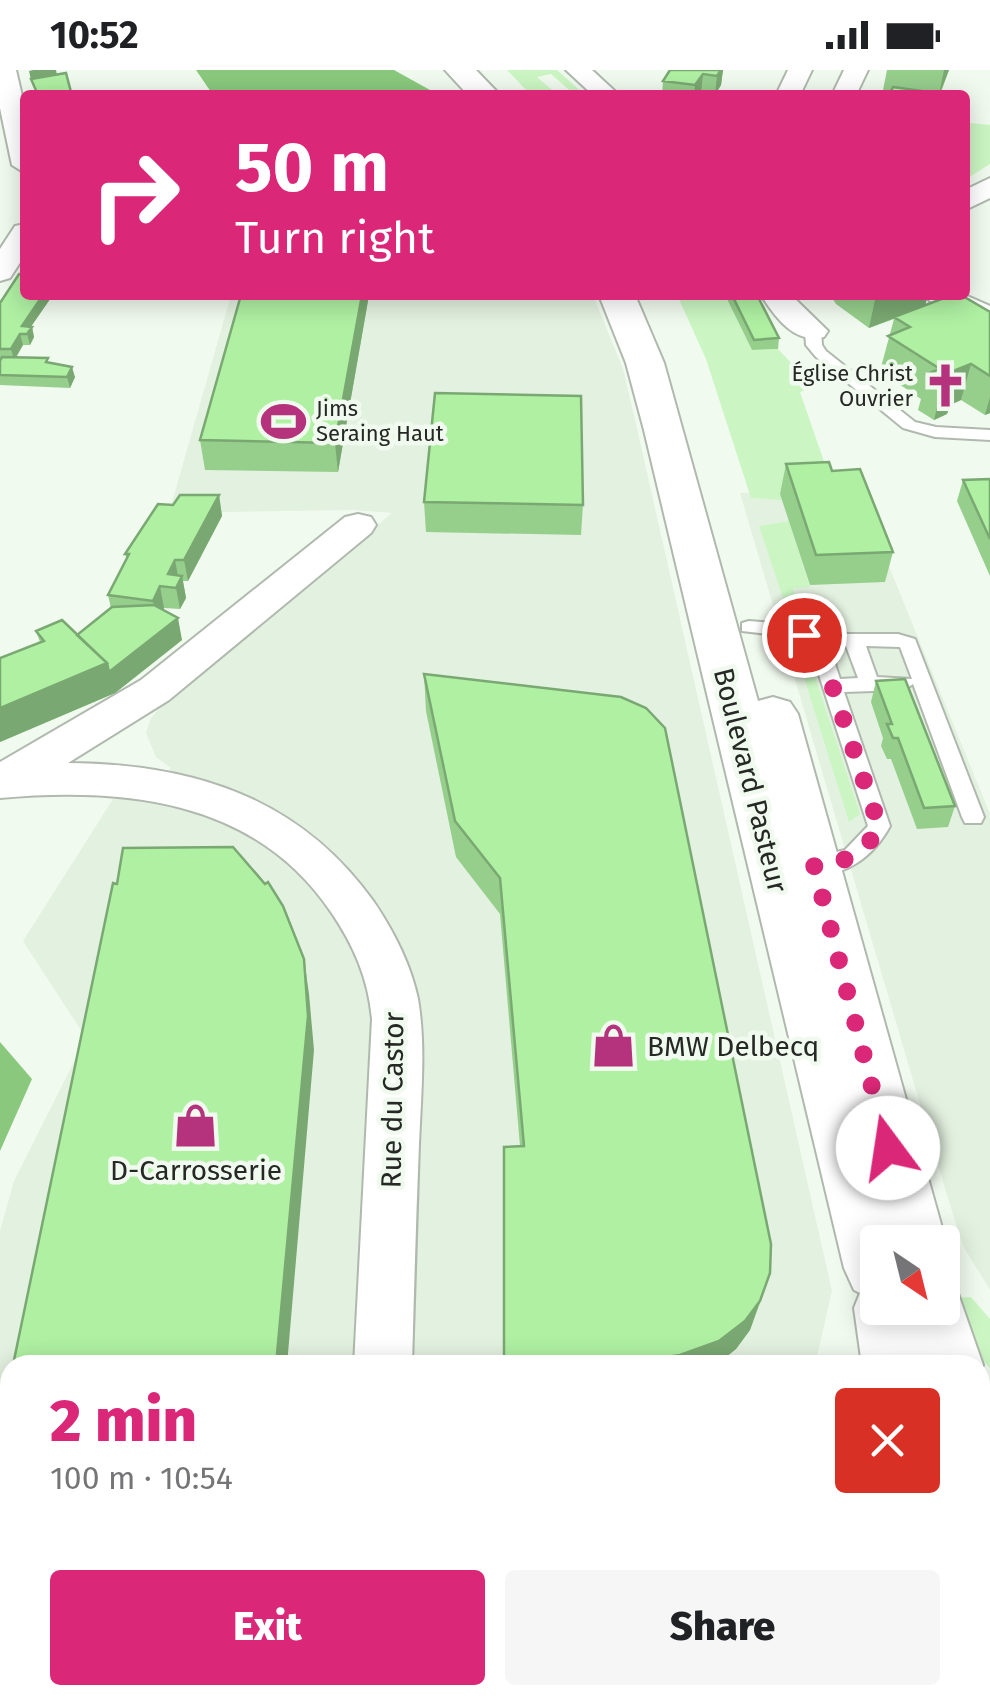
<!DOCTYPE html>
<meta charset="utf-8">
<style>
:root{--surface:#fff;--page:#f6f6f6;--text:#202124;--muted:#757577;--accent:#db2777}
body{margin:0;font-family:"Fira Sans",sans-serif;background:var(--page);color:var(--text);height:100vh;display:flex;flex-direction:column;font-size:38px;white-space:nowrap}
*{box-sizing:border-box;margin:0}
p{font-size:32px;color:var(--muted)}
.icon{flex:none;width:55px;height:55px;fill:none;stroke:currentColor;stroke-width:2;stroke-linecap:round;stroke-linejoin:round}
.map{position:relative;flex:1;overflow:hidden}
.drawer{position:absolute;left:0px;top:1285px;width:990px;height:350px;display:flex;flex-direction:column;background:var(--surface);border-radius:30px 30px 0 0;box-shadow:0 5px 25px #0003}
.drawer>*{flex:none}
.guide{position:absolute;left:20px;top:20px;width:950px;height:210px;border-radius:10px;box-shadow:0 5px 25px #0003;background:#db2777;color:#fff;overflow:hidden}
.needle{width:65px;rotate:145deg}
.fabs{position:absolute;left:860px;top:1155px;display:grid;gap:20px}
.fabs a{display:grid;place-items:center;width:100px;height:100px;border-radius:10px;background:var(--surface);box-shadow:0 5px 25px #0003;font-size:50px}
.pin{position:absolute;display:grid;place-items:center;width:85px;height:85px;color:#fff;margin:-42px;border:5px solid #fff;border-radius:50%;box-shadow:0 2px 10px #0007}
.me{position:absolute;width:110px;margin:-55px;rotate:346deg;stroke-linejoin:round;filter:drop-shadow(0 0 8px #0008)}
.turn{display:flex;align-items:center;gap:35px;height:210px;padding:0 50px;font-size:45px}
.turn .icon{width:130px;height:130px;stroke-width:2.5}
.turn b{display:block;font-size:70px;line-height:85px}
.round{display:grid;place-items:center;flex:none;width:105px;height:105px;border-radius:10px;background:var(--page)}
.headline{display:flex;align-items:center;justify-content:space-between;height:170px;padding:0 50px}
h1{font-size:60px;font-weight:800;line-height:75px;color:var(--accent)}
.button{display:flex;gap:20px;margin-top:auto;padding:20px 50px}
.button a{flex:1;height:115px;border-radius:10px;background:var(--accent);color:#fff;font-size:40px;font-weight:800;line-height:115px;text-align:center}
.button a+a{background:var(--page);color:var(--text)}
.status{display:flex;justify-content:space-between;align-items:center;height:70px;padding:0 50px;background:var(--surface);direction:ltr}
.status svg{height:28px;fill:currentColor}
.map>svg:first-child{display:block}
.built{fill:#e3f1e0}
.green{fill:#cbf6c3}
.forest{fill:#8ac97d}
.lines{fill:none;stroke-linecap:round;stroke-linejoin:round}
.lane-casing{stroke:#b0b9ae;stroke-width:4}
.street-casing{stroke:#b0b9ae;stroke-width:4}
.secondary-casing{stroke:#b0b9ae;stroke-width:4}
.lane{fill:#fff;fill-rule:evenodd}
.street{fill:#fff;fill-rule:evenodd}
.secondary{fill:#fff;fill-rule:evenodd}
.wall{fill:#96ce8c}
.shaded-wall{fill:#7aa872}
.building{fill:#aff0a3;stroke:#7aa872;stroke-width:2.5}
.route{stroke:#db2777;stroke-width:18;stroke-dasharray:0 32.4}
.labels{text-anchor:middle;stroke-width:9;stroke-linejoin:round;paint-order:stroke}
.far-poi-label{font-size:22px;fill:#252824;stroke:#f1faef;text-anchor:end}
.street-label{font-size:28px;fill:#252824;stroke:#f1faef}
.poi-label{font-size:28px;fill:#252824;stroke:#f1faef;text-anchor:start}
</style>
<div class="status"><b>10:52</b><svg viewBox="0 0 49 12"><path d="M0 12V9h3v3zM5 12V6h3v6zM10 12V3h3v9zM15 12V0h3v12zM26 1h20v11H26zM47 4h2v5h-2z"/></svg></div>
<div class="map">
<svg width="990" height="1635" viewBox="0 0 990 1635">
<rect width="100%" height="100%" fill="#f1faef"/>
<!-- built -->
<path class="built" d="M231,225H593L623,299L636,354L832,1221L815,1295H10V1515H0V1161L14,1111L86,968L23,871L113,729L150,732L171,698L156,687L146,663L151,648L165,632L392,443L353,440L169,443Z
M857,418L990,744V1220L963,1176L946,1122L740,423Z"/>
<!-- green -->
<path class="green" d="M507,0H557L585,25H575L551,4L537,7L558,25H531Z
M971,53L990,55V94L965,110V56Z
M677,225H725L752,280L778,279L795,297L829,296L842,305L800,322L828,403L781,424L782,430L751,428L706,289Z
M789,451L810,517L793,518L797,533L787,540L759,456Z
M793,572L806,579L860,744L849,752Z
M971,1227L990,1249V1298L973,1279L952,1228Z"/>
<!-- forest -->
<path class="forest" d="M196,0H394L439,25H213Z
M0,972L32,1009L0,1081Z"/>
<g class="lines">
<defs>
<path id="lane" d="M813,256L821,261L822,275L826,281L915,352L936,357L990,360V370L935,367L903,358L816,287L806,275L805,261Z
M749,551L786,554L818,564H898L915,569L984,747L981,753H965L962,747L913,614L904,620L844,622L890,756C874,786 842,812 806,801L803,795L806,789L845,780L868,756L809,574L784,566L742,561V553ZM829,576H846L858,608L840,609ZM866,576L900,577L912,609L877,607Z"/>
<path id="street" d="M0,0H16L25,39V103L12,95L0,38Z
M566,0H592L619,25H593Z
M788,0H812L800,25H776Z
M844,0H868L856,25H832Z
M990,108V128L965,140V120Z
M25,154V185L10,208L0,211V179L15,156Z
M761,225H791L828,261L824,267C795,275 775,247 761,225Z
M925,225H965L990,236V256L930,231Z
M358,444L371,447L376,455L371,463L169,630L68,693C193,694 299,727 374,832C393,860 411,895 418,929C426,976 421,1026 419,1074C416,1147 414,1221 412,1295H354L372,949C368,908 354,876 331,842C255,729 124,717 0,728V692L141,610L345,447Z"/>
<path id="secondary" d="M445,0H476L500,25H468Z
M599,225H635L664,293L758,631L773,627L790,632L798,644L946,1172L942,1180V1172H878V1238H942V1210L955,1215L983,1295L980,1302V1295H862L854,1238L860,1223L854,1220L844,1198L644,360L626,293Z
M980,1320L990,1324V1397L980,1393Z
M990,1469V1547L980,1550V1472Z
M980,1572L990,1576V1635H946L944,1625H980Z"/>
</defs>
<!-- lane casing -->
<use href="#lane" class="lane-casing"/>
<!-- street casing -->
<use href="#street" class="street-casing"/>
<!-- secondary casing -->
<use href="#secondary" class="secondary-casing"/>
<!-- lane -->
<use href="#lane" class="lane"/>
<!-- street -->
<use href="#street" class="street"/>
<!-- secondary -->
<use href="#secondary" class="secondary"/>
</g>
<!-- wall -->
<path class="wall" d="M723,0L721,15L715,25L701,23L699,25H662L663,11Z
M887,0H949L940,25H882Z
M241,225H369L338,402L205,400L200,370Z
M725,225H757L779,268L778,279L752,280Z
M830,225H928L925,235L990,242V343L985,345L961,330L950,335L947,344L934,350L918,340L921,329L880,301L894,249L869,258L836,234Z
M0,233L32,257L34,267L30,275H23L16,288L49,292L75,307L70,318L0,315Z
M786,394L832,401L893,482L885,512L810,515L780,424Z
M990,409V506L957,431L963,410Z
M219,425L222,446L188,511H183L186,528L180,539L164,538L163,540L182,570L115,623L0,672V588L40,572L36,561L77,565L111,538L108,525L127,490L125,484L173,435Z
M424,432L583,435L581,465L426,462Z
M424,604L760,1233L750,1260L736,1279L716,1295H504V1077L520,1076L500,844L456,787L426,641Z
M876,611L955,736L948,757L917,759L891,689H887L881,676L883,668L871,632Z
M10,1310V1454H5L0,1448V1359Z"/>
<!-- shaded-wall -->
<path class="shaded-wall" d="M33,0H56L57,5L31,10L29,1Z
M721,0H723L721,15L715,25L717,6Z
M944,0H949L939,25Z
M703,4L701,23L699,25H694L695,15Z
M43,225H53L26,264L22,256Z
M362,225H369L338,402L335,373Z
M876,225H928L925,236L869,258Z
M32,257L34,267L30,275L27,264Z
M20,264L23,275L14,290L11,279Z
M971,294L961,330L950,335L947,344L934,350L943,314L948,303Z
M72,297L75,307L70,318L67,307Z
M990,327V343L985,345Z
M219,425L222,446L188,511L184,490Z
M175,490L179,511L182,506L186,528L180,539L176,518L168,504Z
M160,516L164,538L157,553L153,531Z
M178,548L182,570L115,623L0,672V638Z
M304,889L309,924L314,980L287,1295H276Z
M770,1203L750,1260L736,1279L716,1295H678L680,1285Z"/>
<!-- building -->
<path class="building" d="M670,0H721L717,6L703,4L695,15L663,11Z
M66,3L71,22L52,25H38L31,9Z
M893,17L936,23L935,25H889Z
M19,204L25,205V225H43L22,256L32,257L27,264H20L11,279H0V233Z
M241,225H362L335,373L200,370Z
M732,225H757L779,268L754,270Z
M952,225H961L990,242V306L971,294L948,303L957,309L943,314L927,304L940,299L888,266L910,257L894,247Z
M2,287L48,288L46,292L72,297L67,307L0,305V291Z
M435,323L581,326L583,435L424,432Z
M829,392L832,401L860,399L893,482L816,485L786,394Z
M990,409V469L963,410Z
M180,425H219L184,490H175L168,504L182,506L176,518L160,516L153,531L108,525L129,484H125L158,434L173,435Z
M154,535L178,548L109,602L107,593L77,565L112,537Z
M62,550L107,593L0,638V588L44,571L36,561Z
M424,604L621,627L646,638L665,658L771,1174L770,1203L760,1231L745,1251L719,1271L680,1285L609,1295H507L504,1290V1077L524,1076L500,808L455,751Z
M905,609L955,736L924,738L898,668H893L887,654H892L876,611Z
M233,777L265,814L268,812L283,836L304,889L308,946L276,1295H13L113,813L117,814L123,778Z
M10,1310V1430H0V1359Z"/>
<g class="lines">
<!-- route -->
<path class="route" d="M804,565L817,570L879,756C867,783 842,795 814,795L888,1078"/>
</g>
<!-- icons -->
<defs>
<symbol id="church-bare" viewBox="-9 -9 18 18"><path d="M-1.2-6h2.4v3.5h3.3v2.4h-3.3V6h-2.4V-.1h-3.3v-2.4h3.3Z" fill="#b5337c" stroke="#f1faef" stroke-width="2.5" paint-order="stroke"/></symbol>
<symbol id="stadium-bare" viewBox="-9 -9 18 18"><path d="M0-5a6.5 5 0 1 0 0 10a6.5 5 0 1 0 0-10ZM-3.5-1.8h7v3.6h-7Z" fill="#b5337c" stroke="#f1faef" stroke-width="2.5" paint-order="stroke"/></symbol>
<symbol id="shop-bare" viewBox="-9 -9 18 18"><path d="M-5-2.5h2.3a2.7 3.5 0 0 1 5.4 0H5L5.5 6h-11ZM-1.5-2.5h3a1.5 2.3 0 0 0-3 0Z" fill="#b5337c" stroke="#f1faef" stroke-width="2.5" paint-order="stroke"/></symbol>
</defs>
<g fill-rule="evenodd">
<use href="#church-bare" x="914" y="284" width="63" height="63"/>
<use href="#stadium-bare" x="252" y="320" width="63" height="63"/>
<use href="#shop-bare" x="582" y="944" width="63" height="63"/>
<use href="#shop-bare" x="164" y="1024" width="63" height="63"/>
</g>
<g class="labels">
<!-- far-poi labels -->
<g class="far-poi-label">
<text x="913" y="311">Église Christ<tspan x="913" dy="25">Ouvrier</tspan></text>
<text x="316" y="346" text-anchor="start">Jims<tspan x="316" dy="25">Seraing Haut</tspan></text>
</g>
<!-- street labels -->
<g class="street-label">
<text transform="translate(751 710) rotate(76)" y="10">Boulevard Pasteur</text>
<text transform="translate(392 1030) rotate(-89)" y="10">Rue du Castor</text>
</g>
<!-- poi labels -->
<g class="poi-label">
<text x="647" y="986">BMW Delbecq</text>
<text x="196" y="1110" text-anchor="middle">D-Carrosserie</text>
</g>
</g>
</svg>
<div class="fabs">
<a><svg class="needle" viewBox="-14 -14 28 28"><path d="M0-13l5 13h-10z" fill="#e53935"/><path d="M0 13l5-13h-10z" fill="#757577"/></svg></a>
</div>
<div class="pin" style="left:804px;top:565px;background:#d93025"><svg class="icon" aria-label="arrive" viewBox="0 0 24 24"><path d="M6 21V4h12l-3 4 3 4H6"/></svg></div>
<svg class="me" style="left:888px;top:1078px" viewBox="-20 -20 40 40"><circle r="19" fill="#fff"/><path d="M0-13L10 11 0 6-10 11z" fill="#db2777"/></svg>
<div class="guide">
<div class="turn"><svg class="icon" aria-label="right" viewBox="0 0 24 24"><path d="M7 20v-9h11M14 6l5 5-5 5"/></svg><div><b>50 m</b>Turn right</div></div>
</div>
<section class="drawer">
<div class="headline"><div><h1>2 min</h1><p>100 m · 10:54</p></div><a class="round" style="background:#d93025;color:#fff"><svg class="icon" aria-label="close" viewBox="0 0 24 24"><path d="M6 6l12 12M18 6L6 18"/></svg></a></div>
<div class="button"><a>Exit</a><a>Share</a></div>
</section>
</div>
